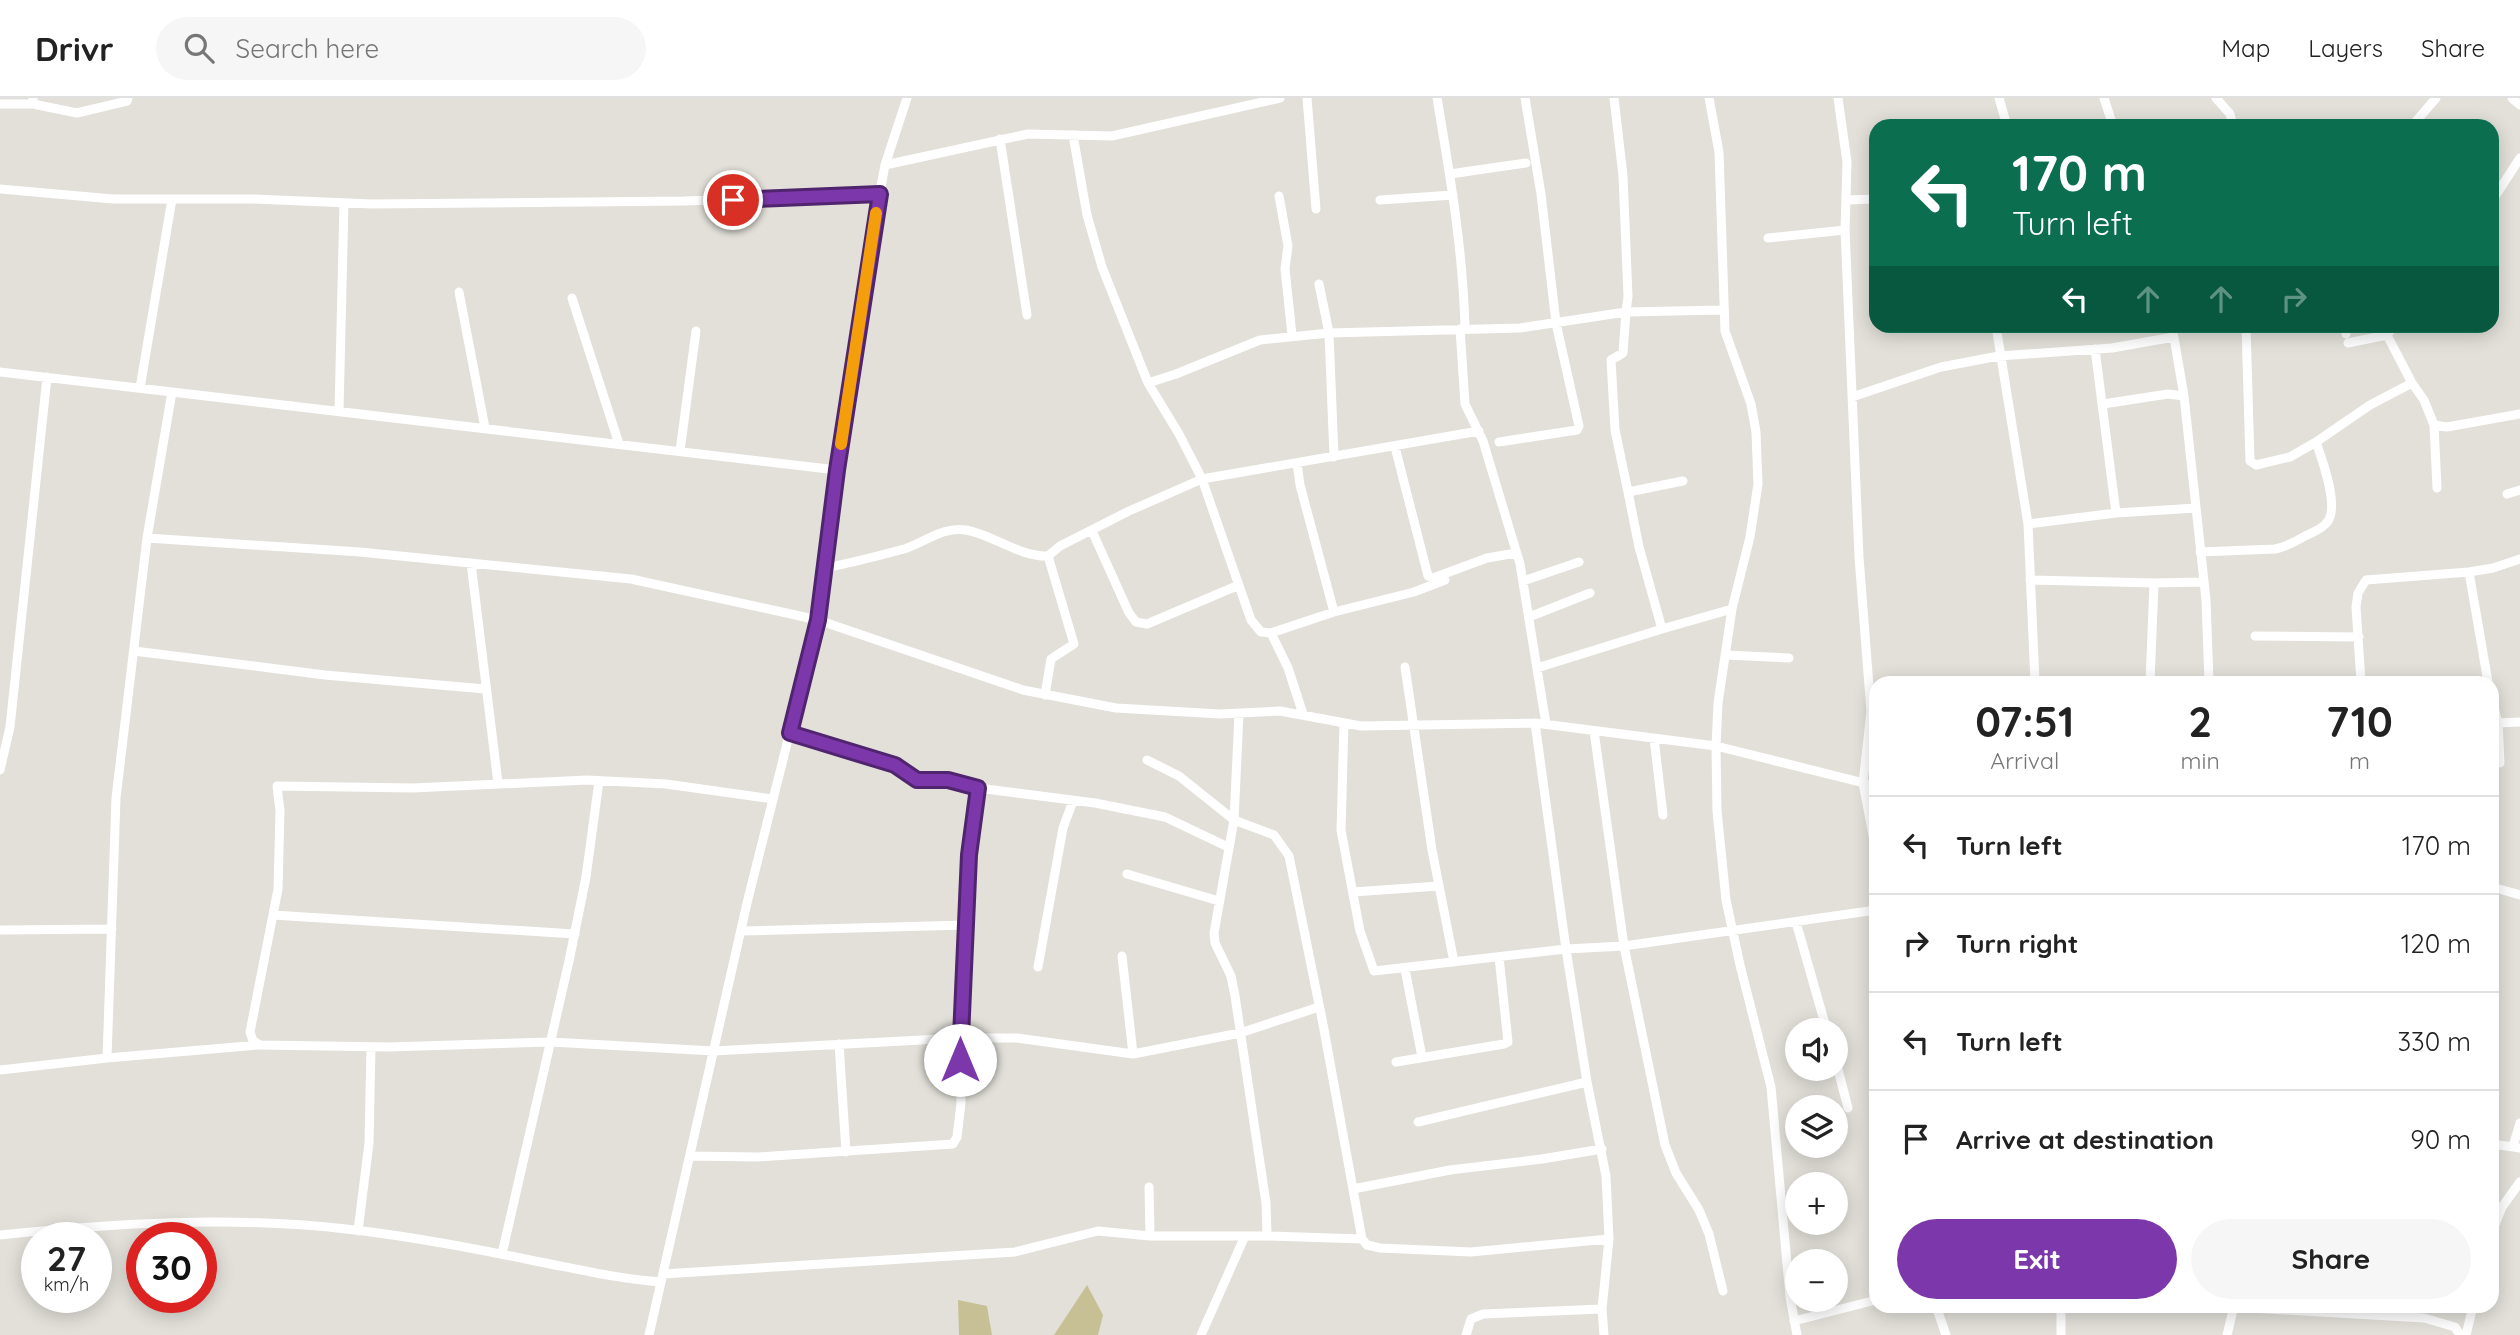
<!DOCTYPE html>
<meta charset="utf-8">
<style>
:root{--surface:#fff;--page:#f6f6f6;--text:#222;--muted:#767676;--line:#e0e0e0;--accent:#7c38ab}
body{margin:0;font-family:Quicksand,sans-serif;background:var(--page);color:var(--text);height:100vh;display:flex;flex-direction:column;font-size:26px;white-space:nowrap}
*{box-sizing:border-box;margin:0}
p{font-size:23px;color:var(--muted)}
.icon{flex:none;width:38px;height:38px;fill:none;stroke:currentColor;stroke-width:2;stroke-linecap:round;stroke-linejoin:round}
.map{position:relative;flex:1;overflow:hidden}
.panel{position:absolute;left:1869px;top:578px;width:630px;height:637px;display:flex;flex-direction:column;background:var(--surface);border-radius:21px;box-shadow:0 4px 18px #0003}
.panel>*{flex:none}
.hud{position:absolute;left:1869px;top:21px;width:630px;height:214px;border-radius:21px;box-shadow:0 4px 18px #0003;background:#0b6e4f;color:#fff;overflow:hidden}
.tools{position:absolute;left:1785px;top:920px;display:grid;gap:14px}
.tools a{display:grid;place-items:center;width:63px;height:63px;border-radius:50%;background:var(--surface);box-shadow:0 4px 18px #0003;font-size:35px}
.speed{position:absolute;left:21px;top:1124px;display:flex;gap:14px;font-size:35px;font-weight:700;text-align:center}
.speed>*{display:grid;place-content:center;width:91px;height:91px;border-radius:50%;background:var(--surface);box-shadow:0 4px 18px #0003;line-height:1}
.speed small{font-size:18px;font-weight:400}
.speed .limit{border:10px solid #d22;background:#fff;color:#111}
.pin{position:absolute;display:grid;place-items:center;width:60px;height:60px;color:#fff;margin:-30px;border:4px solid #fff;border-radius:50%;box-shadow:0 2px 7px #0007}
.me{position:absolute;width:77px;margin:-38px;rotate:0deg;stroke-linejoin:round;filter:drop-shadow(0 0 5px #0008)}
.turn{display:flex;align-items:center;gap:24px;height:147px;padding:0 28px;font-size:32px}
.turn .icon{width:91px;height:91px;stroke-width:2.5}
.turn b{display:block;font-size:49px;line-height:60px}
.lanes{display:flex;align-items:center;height:66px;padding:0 28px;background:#0003;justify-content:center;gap:35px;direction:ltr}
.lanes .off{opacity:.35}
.eta{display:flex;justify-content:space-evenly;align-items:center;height:119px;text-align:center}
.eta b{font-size:42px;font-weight:700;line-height:49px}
.cta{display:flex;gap:14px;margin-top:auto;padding:14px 28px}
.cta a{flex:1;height:80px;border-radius:42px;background:var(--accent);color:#fff;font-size:28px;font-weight:700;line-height:80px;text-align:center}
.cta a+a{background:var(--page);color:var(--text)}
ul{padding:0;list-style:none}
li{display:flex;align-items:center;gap:21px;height:98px;padding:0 28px;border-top:2px solid var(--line)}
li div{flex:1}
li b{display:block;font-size:26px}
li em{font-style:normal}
header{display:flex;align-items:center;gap:42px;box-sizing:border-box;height:98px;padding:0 35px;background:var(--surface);border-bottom:2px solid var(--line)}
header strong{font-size:33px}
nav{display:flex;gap:38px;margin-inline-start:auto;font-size:24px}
.search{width:490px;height:63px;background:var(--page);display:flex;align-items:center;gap:18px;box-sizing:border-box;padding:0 24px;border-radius:38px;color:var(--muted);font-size:26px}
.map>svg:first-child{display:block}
.green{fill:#c8c095}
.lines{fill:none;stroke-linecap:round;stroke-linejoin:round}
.street{stroke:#fff;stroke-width:9}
.route-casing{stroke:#51246f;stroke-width:18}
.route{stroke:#7c38ab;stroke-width:12}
.slow{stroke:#f59e0b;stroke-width:12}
</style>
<header>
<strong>Drivr</strong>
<div class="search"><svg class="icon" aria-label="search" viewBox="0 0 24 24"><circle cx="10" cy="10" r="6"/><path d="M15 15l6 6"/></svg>Search here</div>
<nav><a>Map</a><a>Layers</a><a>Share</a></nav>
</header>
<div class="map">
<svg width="2520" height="1237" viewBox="0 0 2520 1237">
<rect width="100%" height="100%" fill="#e2e0d9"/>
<!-- green -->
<path class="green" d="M1087,1187L1103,1217L1098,1237H1054Z
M958,1202L987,1208L992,1237H959Z"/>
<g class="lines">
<!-- street -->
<path class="street" d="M1307,0L1316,111
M1437,0C1450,77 1463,152 1465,230
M1709,0L1719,54L1725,233L1751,306L1756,334L1758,386L1750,439L1732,511L1718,605L1716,648L1717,713L1726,802L1740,867L1771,989L1790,1199L1797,1237
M1838,0L1847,64L1845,132L1859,459L1871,614L1863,685L1876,753
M1999,0L2007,28
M2104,0L2113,28
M2216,0L2230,16L2233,28
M2512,0L2520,7
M0,6H33V0
M33,6L77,15L127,3L128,0
M2412,28L2436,0
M1073,37L1087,117L1102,169L1148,285L1179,336L1202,381L1251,522L1261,534L1271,535L1288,570L1303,616
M1000,41L1027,217
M885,67L1028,36L1112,38L1280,0
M1450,76L1526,65
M0,91L113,101H254L372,106L684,103L880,96
M1279,98L1288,148L1285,171L1292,237
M1380,102L1453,97
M1847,102L1876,101
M2492,103L2520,60
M1768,140L1845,132
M1319,186L1329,235L1334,359
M459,194L485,330
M572,200L619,346
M1996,228L2028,426L2035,584
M2172,228L2184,298L2206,502L2209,584
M2246,228L2250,363L2256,367L2290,359L2316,344
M2345,228L2346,236
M1460,231L1465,306L1483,343L1520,466L1546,626
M2387,237L2412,285L2424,302L2434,327L2447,329L2520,316
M2348,245L2387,237L2394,228
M2095,251L2116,415
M0,274L172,294L147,440L116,700L107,960
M1148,285L1176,276L1260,242L1329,235L1520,230L1626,214L1628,198L1623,78L1614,0
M140,290L172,101
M172,294L837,372
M1852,299L1941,269L1999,258L2112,250L2174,239
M2103,306L2168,296L2184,298
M339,313L344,105
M2434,327L2437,390
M1499,344L1577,332L1579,328L1556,225L1541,96L1525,0
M1395,349L1428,478L1433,480L1487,460L1516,455
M680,353L696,233
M1297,365L1300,387L1334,514
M1628,394L1615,332L1611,262L1623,255L1626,214L1723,212
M2507,396L2520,392
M2028,426L2116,415L2196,410
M1092,433L1129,515L1136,524L1147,526L1239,487
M147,440L360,454L631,481L818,522L1023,592L1116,610L1220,616L1280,613L1361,628L1535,625L1716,648L1876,688
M2200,454L2275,451C2286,449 2295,444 2305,438C2312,435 2324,430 2328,423C2339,407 2322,361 2316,344L2370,307L2412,285
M471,465L498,685
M825,470C851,465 878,458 904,451C924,445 943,428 966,432C994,437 1019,459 1048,458L1060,448L1129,413L1202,381L1479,333
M2030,482L2154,485L2203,484
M1523,483L1579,464
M1529,519L1590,495
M1662,531L1732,511
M1271,535L1334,514L1414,494L1445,482
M2255,538L2359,539
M134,553L325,577L485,591
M1725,557L1789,560
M1405,569L1432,752L1454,864
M1537,570L1662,531L1639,449L1628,394L1683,383
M2150,584L2154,485
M2361,584L2356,509L2358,495L2366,482L2469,474
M2488,584L2469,474L2493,470L2520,461
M1045,597L1051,561L1074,546L1048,458
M2492,601L2498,625H2493
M1239,616L1234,722L1274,737L1289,758L1323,926L1362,1141L1367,1147L1380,1150L1471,1154L1609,1141
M1344,625L1341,732L1360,833L1374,873L1566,851L1624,848L1876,812
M1535,625L1566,851L1587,984L1606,1078L1609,1141L1602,1211L1604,1237
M1594,633L1624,848L1665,1047L1676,1075L1699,1112L1709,1136L1723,1193
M790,635L896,667L917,682H948L978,690L1095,705L1165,719L1228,749
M1654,640L1663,717
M1147,662L1179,678L1234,722L1214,835L1215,845L1231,878L1235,898L1266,1105L1267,1138
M2500,665L2498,625L2520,624
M0,672L10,629L47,279
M773,701L666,686L587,682L413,690L277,688L280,713L278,791L250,934L253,943L260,947L389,949L551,944L714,953L959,940H1017L1133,956L1240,935L1319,909
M1127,776L1219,803
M2492,789L2520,797
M1353,794L1439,788
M273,817L575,836
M1796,824L1827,933
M0,832L112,831
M741,833L966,827
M1122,858L1133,956
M1038,869L1063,730L1073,703
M1405,871L1422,959
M839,946L846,1054
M1396,964L1504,946L1508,944L1499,859
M1836,964L1848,1010
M0,972L107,960L258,947
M1418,1024L1587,984
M2492,1046L2520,1050
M2513,1048L2520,1025
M690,1058L758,1059L953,1046L957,1039L961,1005L959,940L969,757L978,690
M1149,1089L1150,1138
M1353,1091L1450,1072L1542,1061L1602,1051
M358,1133L369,1045L371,949
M2492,1134L2502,1109L2520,1084
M0,1137C115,1125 231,1118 346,1131C409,1138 473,1150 535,1163C577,1171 618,1181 661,1184
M502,1156L569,863L586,779L599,683
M663,1176L1015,1154L1098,1133L1150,1138H1267L1362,1141
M1936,1208L1946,1237
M2142,1209H2234L2424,1220L2455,1229L2460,1237
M1794,1223L1876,1202
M649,1237L747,805L818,522L837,372L872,138L885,67L907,0
M1201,1237L1245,1138
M1466,1237L1471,1221L1483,1216L1602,1211
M2061,1237V1208
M2227,1237L2234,1208
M2466,1237L2473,1208"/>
</g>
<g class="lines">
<defs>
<path id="route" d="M733,102L880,96L837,372L818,522L790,635L895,667L917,682H948L978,690L969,757L960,962"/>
</defs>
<!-- route casing -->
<use href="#route" class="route-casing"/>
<!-- route -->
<use href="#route" class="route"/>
<!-- slow -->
<path class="slow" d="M841,346L876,115"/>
</g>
</svg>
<div class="tools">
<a><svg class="icon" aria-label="sound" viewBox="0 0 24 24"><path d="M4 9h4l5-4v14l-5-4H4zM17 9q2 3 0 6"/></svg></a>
<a><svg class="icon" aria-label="layers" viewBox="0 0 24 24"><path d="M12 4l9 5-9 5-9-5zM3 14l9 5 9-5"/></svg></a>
<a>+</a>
<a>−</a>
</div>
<div class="speed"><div>27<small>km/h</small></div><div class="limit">30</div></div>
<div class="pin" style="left:733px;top:102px;background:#d93025"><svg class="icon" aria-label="arrive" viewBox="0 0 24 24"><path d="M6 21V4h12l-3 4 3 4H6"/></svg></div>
<svg class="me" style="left:960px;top:962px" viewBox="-20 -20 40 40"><circle r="19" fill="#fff"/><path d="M0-13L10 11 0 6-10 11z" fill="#7c38ab"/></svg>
<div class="hud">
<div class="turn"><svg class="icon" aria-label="left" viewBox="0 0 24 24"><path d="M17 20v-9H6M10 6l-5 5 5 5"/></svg><div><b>170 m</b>Turn left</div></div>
<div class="lanes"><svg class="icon" aria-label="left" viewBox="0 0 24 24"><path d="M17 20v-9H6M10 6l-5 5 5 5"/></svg><svg class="icon off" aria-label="ahead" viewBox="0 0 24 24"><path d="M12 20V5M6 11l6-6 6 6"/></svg><svg class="icon off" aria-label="ahead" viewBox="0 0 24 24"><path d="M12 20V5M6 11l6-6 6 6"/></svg><svg class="icon off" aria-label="right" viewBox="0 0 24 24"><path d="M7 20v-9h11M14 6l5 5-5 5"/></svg></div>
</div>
<section class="panel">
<div class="eta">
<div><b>07:51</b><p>Arrival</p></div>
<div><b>2</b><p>min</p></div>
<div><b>710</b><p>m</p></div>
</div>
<ul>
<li><svg class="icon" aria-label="left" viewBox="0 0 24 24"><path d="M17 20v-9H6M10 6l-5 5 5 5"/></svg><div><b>Turn left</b></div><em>170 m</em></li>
<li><svg class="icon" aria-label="right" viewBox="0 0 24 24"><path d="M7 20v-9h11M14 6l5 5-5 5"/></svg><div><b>Turn right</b></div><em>120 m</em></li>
<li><svg class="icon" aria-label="left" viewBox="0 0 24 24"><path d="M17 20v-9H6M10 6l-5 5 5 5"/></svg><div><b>Turn left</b></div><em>330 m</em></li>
<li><svg class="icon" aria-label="arrive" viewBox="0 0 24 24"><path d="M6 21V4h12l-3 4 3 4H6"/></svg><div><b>Arrive at destination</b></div><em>90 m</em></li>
</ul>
<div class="cta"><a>Exit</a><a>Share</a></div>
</section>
</div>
